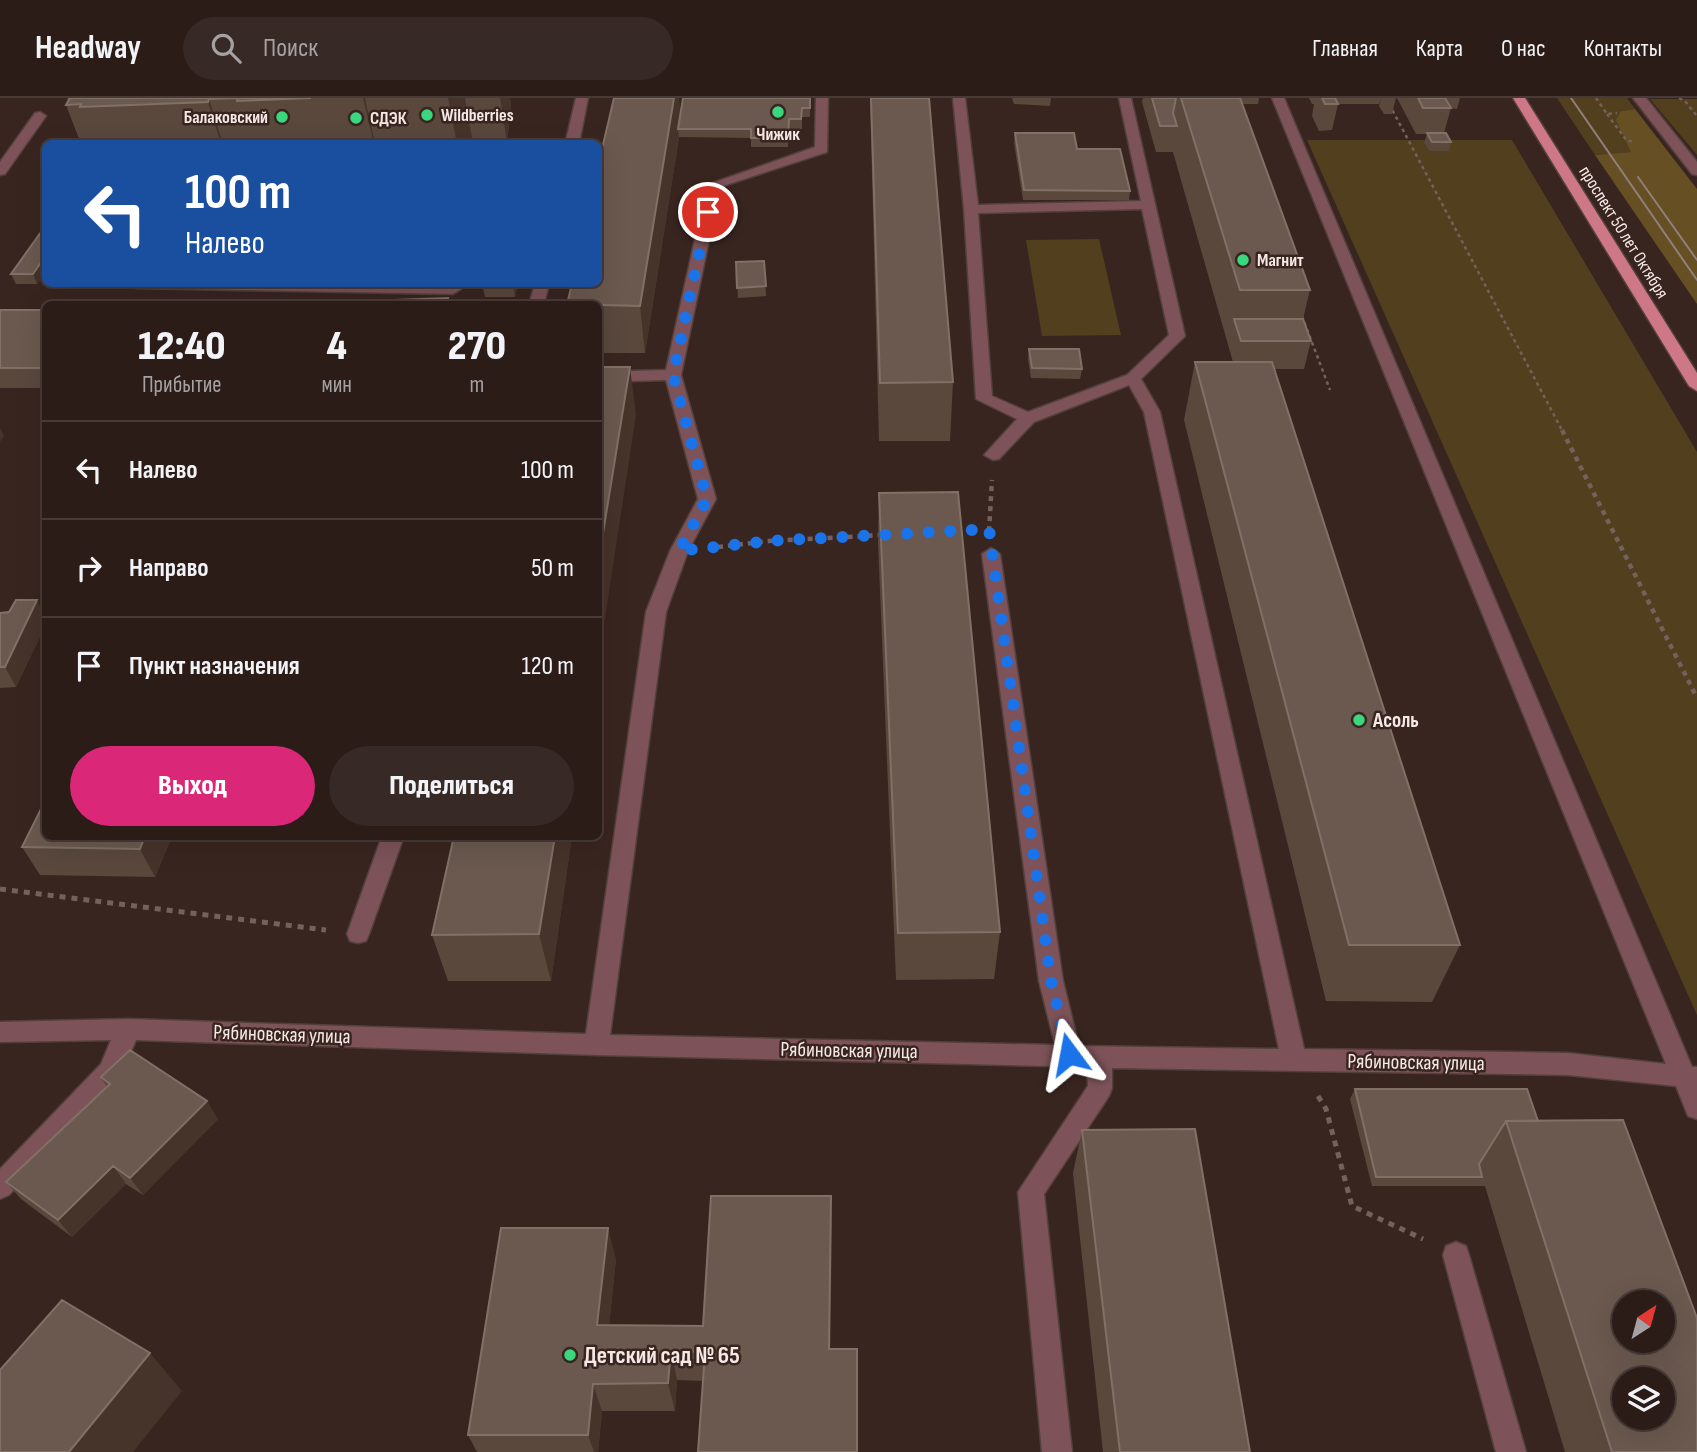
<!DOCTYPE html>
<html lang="ru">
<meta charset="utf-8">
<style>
:root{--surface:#2b1c18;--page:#372925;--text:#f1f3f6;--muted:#a6a1a2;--line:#473a37;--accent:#db2777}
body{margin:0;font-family:"Sofia Sans Condensed",sans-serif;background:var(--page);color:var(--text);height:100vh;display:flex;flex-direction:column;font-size:26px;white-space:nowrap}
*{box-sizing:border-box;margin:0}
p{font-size:23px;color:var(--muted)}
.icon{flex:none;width:38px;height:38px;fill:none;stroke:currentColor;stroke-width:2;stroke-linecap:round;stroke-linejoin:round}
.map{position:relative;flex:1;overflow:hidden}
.side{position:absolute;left:42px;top:203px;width:560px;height:539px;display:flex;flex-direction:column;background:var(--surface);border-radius:10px;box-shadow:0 7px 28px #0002,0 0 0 2px var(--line)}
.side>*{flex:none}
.banner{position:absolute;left:42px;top:42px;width:560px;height:147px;border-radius:10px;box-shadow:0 7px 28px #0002,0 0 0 2px var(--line);background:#1a4fa0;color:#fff;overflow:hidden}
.needle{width:46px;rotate:36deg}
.fabs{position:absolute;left:1612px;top:1192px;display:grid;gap:14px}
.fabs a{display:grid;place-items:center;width:63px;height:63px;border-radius:50%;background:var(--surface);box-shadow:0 7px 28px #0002,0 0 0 2px var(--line);font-size:35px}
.pin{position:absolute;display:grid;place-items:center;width:60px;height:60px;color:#fff;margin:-30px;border:4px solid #fff;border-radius:50%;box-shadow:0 2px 7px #0007}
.me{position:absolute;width:77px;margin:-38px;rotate:347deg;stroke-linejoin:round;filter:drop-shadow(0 0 5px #0008)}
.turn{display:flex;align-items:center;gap:24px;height:147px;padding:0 28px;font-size:32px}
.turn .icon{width:91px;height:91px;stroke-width:2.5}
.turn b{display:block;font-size:49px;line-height:60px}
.eta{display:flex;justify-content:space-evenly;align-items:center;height:119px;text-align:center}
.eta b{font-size:42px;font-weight:800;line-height:49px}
.button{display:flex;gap:14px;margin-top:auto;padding:14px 28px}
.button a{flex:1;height:80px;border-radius:42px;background:var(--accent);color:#fff;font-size:28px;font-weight:800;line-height:80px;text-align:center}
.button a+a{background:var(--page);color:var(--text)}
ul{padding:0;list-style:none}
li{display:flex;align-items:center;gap:21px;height:98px;padding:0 28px;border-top:2px solid var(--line)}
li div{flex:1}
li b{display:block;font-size:26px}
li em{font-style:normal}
header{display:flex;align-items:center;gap:42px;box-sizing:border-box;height:98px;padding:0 35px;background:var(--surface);border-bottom:2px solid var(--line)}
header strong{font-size:33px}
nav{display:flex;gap:38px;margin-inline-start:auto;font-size:24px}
.search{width:490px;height:63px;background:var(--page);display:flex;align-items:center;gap:18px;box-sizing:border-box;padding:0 24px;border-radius:38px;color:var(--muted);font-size:26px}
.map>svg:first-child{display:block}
.green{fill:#513f1e}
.forest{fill:#664f23}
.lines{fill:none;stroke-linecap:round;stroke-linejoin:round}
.minor-casing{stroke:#53403c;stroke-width:3}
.major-casing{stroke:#53403c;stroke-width:3}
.path-far2{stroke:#74615d;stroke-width:2.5;stroke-dasharray:3.5 3.5;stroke-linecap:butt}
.path-far1{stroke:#74615d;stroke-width:4.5;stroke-dasharray:5 5;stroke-linecap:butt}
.path{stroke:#74615d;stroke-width:5;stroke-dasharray:6 6;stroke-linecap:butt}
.minor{fill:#7d5359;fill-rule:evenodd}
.major{fill:#ce7887;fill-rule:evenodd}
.tram{stroke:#907f7b;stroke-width:2}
.wall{fill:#5a483d}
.shaded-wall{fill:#46332a}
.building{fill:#6b594f;stroke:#807066;stroke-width:2;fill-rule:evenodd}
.route{stroke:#1a73e8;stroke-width:12;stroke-dasharray:0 21.6}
.poi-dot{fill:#3ad77f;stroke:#392520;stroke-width:2.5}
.labels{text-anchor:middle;stroke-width:5;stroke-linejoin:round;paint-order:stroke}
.far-poi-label{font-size:18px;font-weight:bold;fill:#f6e8e5;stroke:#392520;text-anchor:start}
.far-street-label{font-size:18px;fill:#f6e8e5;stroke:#392520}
.poi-label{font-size:21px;font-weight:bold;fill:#f6e8e5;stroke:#392520;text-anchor:start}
.street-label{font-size:21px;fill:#f6e8e5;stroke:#392520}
.near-poi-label{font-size:24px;font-weight:bold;fill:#f6e8e5;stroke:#392520;text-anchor:start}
</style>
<header>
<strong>Headway</strong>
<div class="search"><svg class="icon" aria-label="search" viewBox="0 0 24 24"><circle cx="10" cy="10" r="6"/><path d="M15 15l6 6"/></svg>Поиск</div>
<nav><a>Главная</a><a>Карта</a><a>О нас</a><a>Контакты</a></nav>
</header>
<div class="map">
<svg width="1697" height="1354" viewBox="0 0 1697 1354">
<rect width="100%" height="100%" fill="#392520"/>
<!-- green -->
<path class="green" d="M1557,0H1627L1635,11L1621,13L1632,54L1595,57Z
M1650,1H1697V57Z
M1307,42H1512L1697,354V917Z
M1099,141L1121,237L1042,238L1026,142Z"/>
<!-- forest -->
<path class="forest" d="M1635,11L1697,91V206L1595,57L1631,54L1616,22L1621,13Z"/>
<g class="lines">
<defs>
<path id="minor" d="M576,0H588L579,46H565Z
M816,0H828L827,54L720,89L681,277L716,401L688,453L666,514L610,937L1055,947L1039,883L982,456L991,450L1000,456L1063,883L1079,948L1279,951L1144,314L1129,287L1034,324L999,361L993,362L984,357L1017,321L976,301L964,111L953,0H965L978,107L1141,103L1119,0H1131L1185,238L1141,281L1160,314L1304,951L1568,955L1666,966L1272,0H1284L1692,969H1697V1021L1688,1018L1676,988L1568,977L1112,970V990L1109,998L1044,1096L1072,1354H1042L1018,1094L1088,988L1087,969L597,957L136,942L119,981L9,1097L0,1101V1071L101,966L111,942L0,944V924L128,921L586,936L646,514L670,453L698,401L666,282L598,284V274L666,272L707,87L815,49ZM1142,111L1169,237L1127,277L1028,314L992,298L978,115Z
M1633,0H1646L1697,64V77L1692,76Z
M40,14L46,18L5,76L0,77V64L35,15Z
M129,186H453L461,191L453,196L136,190Z
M535,186H549L544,206H529Z
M382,738H404L369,836L366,843L358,845L350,843L347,836Z
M1456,1144L1466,1148L1469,1157L1526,1354H1496L1443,1157L1446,1148Z"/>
<path id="major" d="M1513,0H1525L1697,275V293L1689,288Z"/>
</defs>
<!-- minor casing -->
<use href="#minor" class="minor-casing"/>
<!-- major casing -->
<use href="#major" class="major-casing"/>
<!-- path-far2 -->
<path class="path-far2" d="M1386,0L1563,334
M1596,0L1607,16L1617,15
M1679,0L1685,3L1697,18
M1607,16L1627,43H1635
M1302,218L1330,292"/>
<!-- path-far1 -->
<path class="path-far1" d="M1562,332L1697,600
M989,433L992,382
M718,449L769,443L884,437"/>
<!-- path -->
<path class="path" d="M0,791L326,832
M1318,998L1326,1011L1352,1108L1423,1141"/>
<!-- minor -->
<use href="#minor" class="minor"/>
<!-- major -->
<use href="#major" class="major"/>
<!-- tram -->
<path class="tram" d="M1571,0L1697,182
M1638,79L1697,162"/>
</g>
<!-- wall -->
<path class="wall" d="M67,0H510L511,9L507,44L472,46H81L66,7L68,4Z
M614,0H679L680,18L810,0V19H802V31H789L788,49H751V40L679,39L645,255H598V206Z
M870,0H929L953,284L950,343H879Z
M1012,0H1051L1050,8L1014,6Z
M1143,0H1259L1258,6H1242L1310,192L1303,221L1311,243L1304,271H1274L1460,847L1432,904L1326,903L1184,322L1195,264H1233L1173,54H1156L1142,4Z
M1309,0H1381L1379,6H1338L1332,32L1319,33L1312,18L1314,6H1312Z
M1381,0H1396L1392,16H1384L1379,8Z
M1397,0H1460L1457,11L1451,10L1444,35L1451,44L1449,53H1430L1424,45L1427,36H1416Z
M1015,35L1130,93L1129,102H1023L1014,45Z
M46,127V173L37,186H16L11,176Z
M764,163L766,198L738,200L736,164Z
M482,186H518L515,199H485Z
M0,212H46V290H0Z
M1029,251L1082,271L1080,281L1031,280L1028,261Z
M879,395L1000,834L994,881L896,882L878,444Z
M0,515L46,519V526L16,589L0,590Z
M172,738L155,779L40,777L22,749Z
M454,738H572L551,883H448L432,837Z
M101,979L218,1021L143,1097L126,1086L72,1139L21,1101L6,1084L107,989Z
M1355,991L1538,1023L1697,1354H1565L1485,1088H1372L1350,1001Z
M1082,1032L1250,1354H1103L1073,1075Z
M831,1098L832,1130L703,1283L677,1282L675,1313H602L598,1354H477L468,1337L616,1161L609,1227L703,1228Z"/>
<!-- shaded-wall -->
<path class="shaded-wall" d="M363,0H365L375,46H374Z
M448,0H465L473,45L457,46Z
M500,0H510L511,9L507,44Z
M674,0H679L681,26L678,31L679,39L645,255L640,208Z
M209,1L223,46H221L208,4Z
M46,157V173L37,186L33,176Z
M513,186H518L515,199Z
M630,269L636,317L598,566V466Z
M0,330L4,338L0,344Z
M37,502L46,519V526L16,589L5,569Z
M145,738H172L155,779L140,751Z
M555,738H572L551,883L539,836Z
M207,1003L218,1021L143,1097L130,1080Z
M113,1068L126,1086L72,1139L58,1122Z
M831,1098L832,1130L830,1280L829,1251Z
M608,1130L616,1161L606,1256L597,1227Z
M671,1253L677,1282L675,1313L668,1285Z
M150,1255L182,1293L133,1354H69Z
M593,1286L602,1313L598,1354H594L588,1337Z"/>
<!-- building -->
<path class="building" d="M70,0H311L237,3L238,0L209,1L208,4L80,9L81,6L66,7Z
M614,0H674L640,208L567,206L572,186H598V68Z
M683,0H810V10H802L801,21H789L788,40H751V31H678Z
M871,0H929L953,284L880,285Z
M1152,0H1176L1173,15L1177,28H1160Z
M1181,0H1240L1310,192H1240Z
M1322,0H1335L1338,6H1325Z
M1418,0H1445L1451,10H1423Z
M1015,35H1074L1077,51H1120L1130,93L1024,92Z
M1427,35H1446L1451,44H1432Z
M46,127V157L33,176H11Z
M764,163L766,188L737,190L736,164Z
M448,200L446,206H393L394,202Z
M210,203L209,206H158L159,204Z
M306,204V206H248Z
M0,212H46V239L44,241H46V268L44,270H0Z
M1234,221H1303L1311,243H1241Z
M1029,251H1079L1082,271L1032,270Z
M1195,264H1272L1460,847H1349Z
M598,269H630L598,466Z
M958,394L1000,834L898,835L879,395Z
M16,502H37L5,569H0V515L9,514Z
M46,701V738H145L140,751L22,749Z
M454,738H555L539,836L432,837Z
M130,952L207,1003L130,1080L113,1068L58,1122L6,1084L110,986L101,979Z
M1355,991H1527L1538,1023H1506L1479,1066L1482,1079H1376Z
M1623,1022L1697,1220V1354H1612L1506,1023ZM1624,1204H1662V1242H1624ZM1624,1281H1662V1320H1624Z
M1195,1031L1250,1354H1120L1082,1032Z
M711,1098H831L829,1251H857V1354H698L705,1254L671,1253L668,1285L593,1286L588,1337H468L501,1130H608L597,1227L703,1228Z
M62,1202L150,1255L69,1354H0V1272Z"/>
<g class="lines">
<!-- route -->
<path class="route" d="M708,114L673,277L707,401L679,453L769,443L989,431L1051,883L1069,956"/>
</g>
<!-- markers -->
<g class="poi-dot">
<circle cx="778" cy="14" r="7"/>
<circle cx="427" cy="17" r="7"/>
<circle cx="282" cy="19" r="7"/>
<circle cx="356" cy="20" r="7"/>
<circle cx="1243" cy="162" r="7"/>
<circle cx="1359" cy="622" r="7"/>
<circle cx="570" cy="1257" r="7"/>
</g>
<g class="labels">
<!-- far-poi labels -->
<g class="far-poi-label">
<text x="441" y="23">Wildberries</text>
<text x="268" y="25" text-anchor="end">Балаковский</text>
<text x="370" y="26">СДЭК</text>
<text x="778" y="42" text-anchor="middle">Чижик</text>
<text x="1257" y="168">Магнит</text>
</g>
<!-- far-street labels -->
<g class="far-street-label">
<text transform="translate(1624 134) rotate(58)" y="6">проспект 50 лет Октября</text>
</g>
<!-- poi labels -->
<g class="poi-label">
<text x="1373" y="629">Асоль</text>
</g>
<!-- street labels -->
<g class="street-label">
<text transform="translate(282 936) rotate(2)" y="7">Рябиновская улица</text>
<text transform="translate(849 952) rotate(1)" y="7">Рябиновская улица</text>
<text transform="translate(1416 964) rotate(1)" y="7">Рябиновская улица</text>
</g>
<!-- near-poi labels -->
<g class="near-poi-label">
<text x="584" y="1265">Детский сад № 65</text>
</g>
</g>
</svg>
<div class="fabs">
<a><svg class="needle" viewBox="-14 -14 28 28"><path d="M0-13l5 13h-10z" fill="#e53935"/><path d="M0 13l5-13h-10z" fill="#a6a1a2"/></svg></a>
<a><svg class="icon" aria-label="layers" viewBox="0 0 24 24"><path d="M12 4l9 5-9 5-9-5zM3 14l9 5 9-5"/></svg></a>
</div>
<div class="pin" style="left:708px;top:114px;background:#d93025"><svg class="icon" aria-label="arrive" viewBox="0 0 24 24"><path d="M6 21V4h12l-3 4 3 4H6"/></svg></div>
<svg class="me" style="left:1069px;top:956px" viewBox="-20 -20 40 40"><path d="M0-17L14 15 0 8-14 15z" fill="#1a73e8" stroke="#fff" stroke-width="4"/></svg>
<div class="banner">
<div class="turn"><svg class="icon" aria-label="left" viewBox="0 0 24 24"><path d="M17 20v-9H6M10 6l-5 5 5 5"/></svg><div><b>100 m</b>Налево</div></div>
</div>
<section class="side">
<div class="eta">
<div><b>12:40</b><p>Прибытие</p></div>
<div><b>4</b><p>мин</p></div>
<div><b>270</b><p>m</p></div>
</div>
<ul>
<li><svg class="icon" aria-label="left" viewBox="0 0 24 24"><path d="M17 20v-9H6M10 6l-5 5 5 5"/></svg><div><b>Налево</b></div><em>100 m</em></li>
<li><svg class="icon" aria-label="right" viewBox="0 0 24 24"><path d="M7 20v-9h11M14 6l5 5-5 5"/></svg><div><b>Направо</b></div><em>50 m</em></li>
<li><svg class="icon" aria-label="arrive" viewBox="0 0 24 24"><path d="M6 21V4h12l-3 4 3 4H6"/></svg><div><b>Пункт назначения</b></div><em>120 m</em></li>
</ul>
<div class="button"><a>Выход</a><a>Поделиться</a></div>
</section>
</div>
